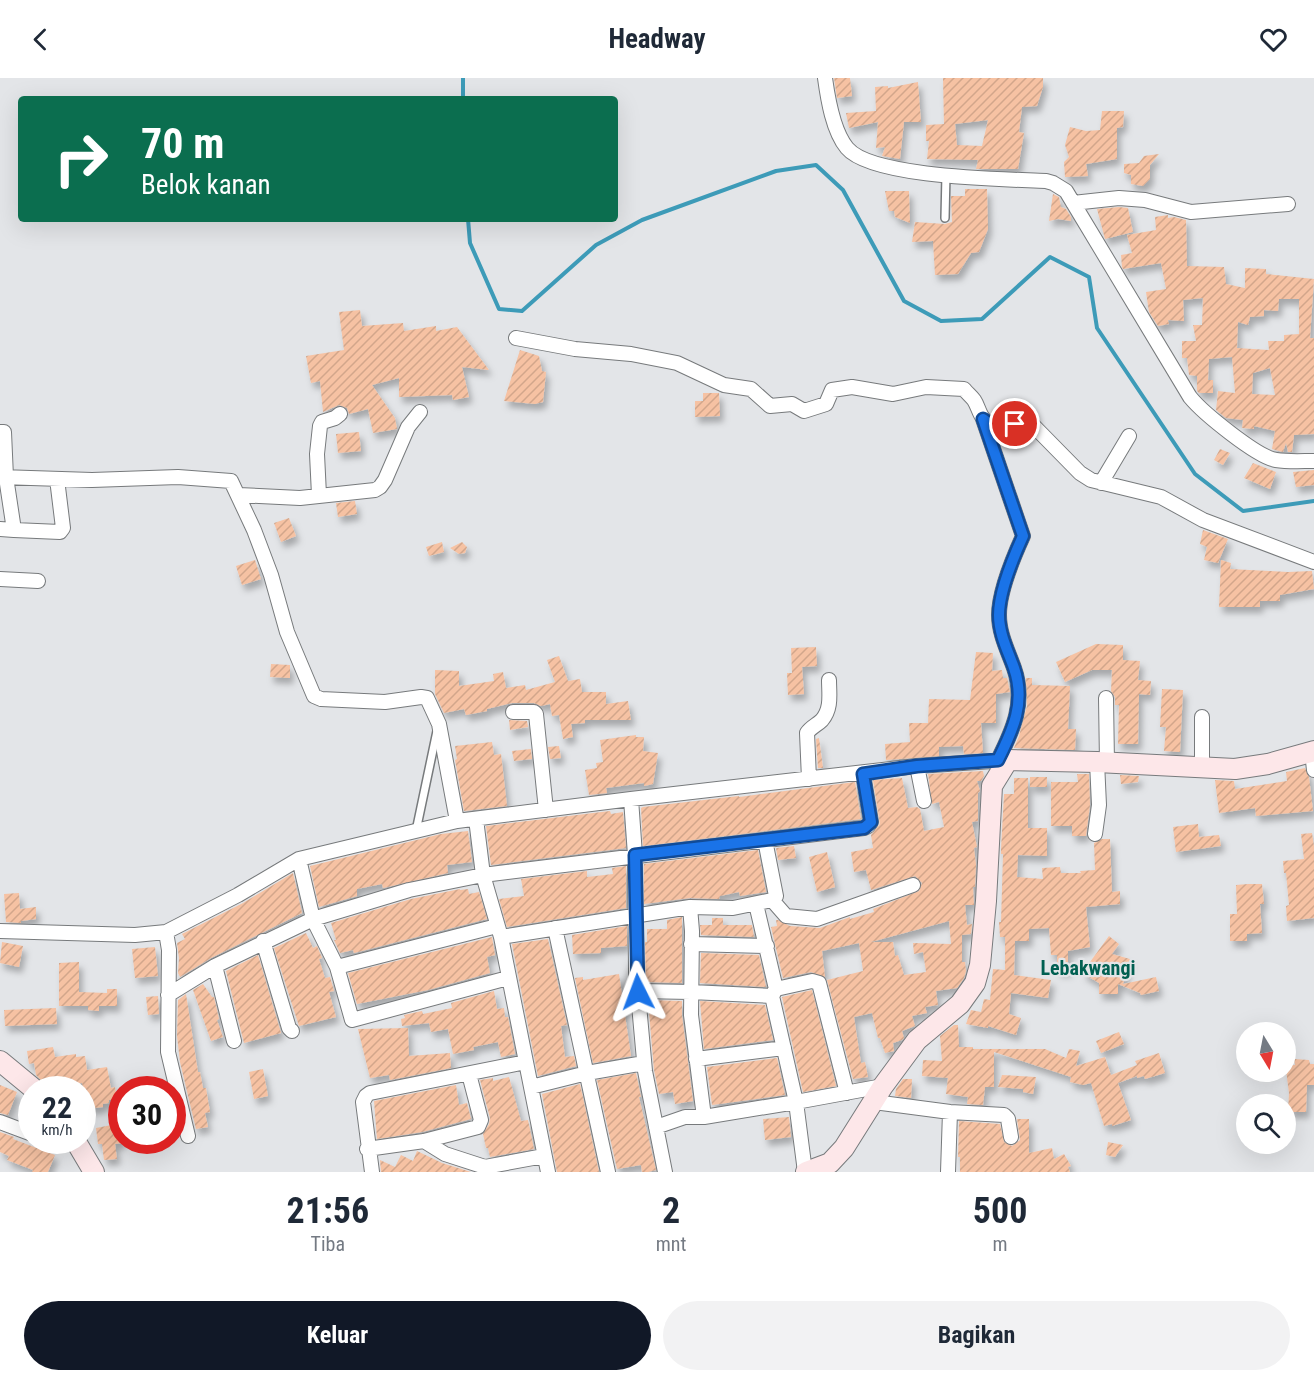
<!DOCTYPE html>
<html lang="id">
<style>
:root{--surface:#fff;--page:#f2f2f3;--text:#1f2937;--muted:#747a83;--accent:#111827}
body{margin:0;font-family:"Roboto Condensed",sans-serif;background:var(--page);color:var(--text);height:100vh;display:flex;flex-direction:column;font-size:22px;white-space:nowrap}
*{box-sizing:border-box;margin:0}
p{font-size:20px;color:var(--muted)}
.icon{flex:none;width:33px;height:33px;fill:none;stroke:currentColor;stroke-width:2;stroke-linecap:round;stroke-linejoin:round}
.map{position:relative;height:1094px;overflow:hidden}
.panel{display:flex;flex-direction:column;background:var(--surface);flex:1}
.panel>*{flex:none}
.guide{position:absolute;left:18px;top:18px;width:600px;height:126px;border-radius:6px;box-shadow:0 6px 24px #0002;background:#0b6e4f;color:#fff;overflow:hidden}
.needle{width:39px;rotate:170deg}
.controls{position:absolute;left:1236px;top:944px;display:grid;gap:12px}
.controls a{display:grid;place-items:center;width:60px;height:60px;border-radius:50%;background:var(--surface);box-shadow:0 6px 24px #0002;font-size:30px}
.speed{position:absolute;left:18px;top:998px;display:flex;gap:12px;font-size:30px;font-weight:700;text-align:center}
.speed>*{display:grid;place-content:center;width:78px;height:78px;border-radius:50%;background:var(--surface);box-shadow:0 6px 24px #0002;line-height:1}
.speed small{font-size:15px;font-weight:400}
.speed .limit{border:9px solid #d22;background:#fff;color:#111}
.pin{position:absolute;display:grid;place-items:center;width:51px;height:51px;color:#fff;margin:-26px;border:3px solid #fff;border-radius:50%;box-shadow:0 2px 6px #0007}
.me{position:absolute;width:66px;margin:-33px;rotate:357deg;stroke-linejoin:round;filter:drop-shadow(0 0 4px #0008)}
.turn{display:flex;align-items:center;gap:21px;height:126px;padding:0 24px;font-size:27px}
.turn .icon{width:78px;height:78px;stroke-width:2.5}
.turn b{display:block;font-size:42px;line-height:51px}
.eta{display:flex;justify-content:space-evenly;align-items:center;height:102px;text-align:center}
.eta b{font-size:36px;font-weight:700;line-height:42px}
.button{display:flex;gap:12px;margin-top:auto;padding:12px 24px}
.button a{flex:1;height:69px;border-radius:36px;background:var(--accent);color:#fff;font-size:24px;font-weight:700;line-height:69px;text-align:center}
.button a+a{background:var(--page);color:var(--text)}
header{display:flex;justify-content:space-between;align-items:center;height:78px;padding:0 24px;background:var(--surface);font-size:27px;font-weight:700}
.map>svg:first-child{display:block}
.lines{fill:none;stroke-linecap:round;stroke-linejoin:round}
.stream{stroke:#3d9bb8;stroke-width:4}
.building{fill:url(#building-hatch);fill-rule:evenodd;filter:url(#shadow)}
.lane-casing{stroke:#777a7c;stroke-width:10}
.street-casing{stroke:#777a7c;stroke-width:16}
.secondary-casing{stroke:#777a7c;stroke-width:22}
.lane{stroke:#fff;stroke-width:7}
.street{stroke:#fff;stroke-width:14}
.secondary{stroke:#fde7e9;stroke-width:20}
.route-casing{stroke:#114b97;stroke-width:15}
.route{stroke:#1a73e8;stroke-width:10}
.labels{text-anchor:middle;stroke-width:4.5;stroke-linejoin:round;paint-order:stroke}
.quarter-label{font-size:20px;font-weight:bold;fill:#005f51;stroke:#e3e5e8}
</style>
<header><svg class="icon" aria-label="back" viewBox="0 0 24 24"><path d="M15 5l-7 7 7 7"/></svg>Headway<svg class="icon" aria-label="heart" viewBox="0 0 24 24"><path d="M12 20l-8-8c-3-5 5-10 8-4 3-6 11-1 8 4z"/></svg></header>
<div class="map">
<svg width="1314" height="1094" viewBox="0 0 1314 1094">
<defs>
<pattern id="building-hatch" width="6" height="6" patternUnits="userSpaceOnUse" patternTransform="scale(1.5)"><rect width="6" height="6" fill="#f6c2a3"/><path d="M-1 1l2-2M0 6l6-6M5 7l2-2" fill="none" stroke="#d2a68b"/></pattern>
<filter id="shadow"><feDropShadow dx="3.5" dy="6" stdDeviation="3" flood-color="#0004"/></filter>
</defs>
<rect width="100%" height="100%" fill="#e3e5e8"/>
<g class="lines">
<!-- stream -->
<path class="stream" d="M463,0V21
M468,141L470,165L499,231L522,233L596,167L642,142L776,93L816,87L843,112L904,223L941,243L982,241L1050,179L1089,199L1097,250L1195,396L1243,433L1314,423"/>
</g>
<!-- building -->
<path class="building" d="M834,0H850L852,18L837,20Z
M943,0H1043V9L1037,28L1022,29L1019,54L1024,55L1018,91H976L978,82L927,81L929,63H926V47L944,46ZM988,42L982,68L957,67L955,46Z
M918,4L921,44H904L900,81L882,78L885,69L876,70L878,44L849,50L846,35L876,33L875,9L888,8V10Z
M1102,33H1124L1123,49L1117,50V81L1086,86L1088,98L1065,99L1064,84L1069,79L1065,67L1070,49L1086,53L1100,52Z
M1159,76L1150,87V101L1143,108L1131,106V97L1124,95V86L1139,85L1144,78Z
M965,111H987L988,151L979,174L971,175L958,196L935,197L933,163L912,164L915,144L945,146L952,144L951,118H965Z
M885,113H909L910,145L895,139L894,133H889Z
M1053,116L1059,119L1061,129L1066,131L1071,139V143L1058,141L1049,143Z
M1119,129L1128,130L1133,154L1105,161L1097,131Z
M1168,137V140L1174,139L1186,142L1187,188L1224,189L1226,206L1245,210V190L1266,191V196L1314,201L1310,260H1314V356L1294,357L1292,374H1288L1286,365L1283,374L1272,371L1275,353L1254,348V351L1242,350L1243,342L1226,340L1216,332L1218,313L1235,315L1232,279L1209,281L1208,302H1213V315H1199L1197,313V298L1189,297L1187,280H1182V263H1196L1193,247H1202L1203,220L1183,222L1184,243L1168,242L1169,246L1158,248L1149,234L1146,214L1166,211L1161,185L1123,191L1122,189L1121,177L1132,175L1127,157L1156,152L1155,139ZM1279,221H1299V256L1284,257V263H1268L1269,272L1237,270L1238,244L1248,247L1250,239L1264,238V232L1278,233ZM1270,290L1275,317L1252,316L1253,295Z
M360,232L362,248L403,245L404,253L436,248V253L457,249L489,292L462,289L469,319L453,322L452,317L399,319V300L372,307L395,340L397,351L373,355L368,331L349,336L347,330L339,327L323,334L320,303L311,305L306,278L344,272L339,234Z
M520,272L539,278L542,293L546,294L543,324L535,326L504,323Z
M703,315H719L720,338L695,339V323H703Z
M359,354L361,373L338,375L336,356Z
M1220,371L1230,375L1223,387L1214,382Z
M1253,385L1276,394L1270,411L1244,400Z
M1314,392V407L1296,409L1293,394Z
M355,423L357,436L338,439L336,425Z
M289,440L296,458L281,464L274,445Z
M1203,452L1228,461L1218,485L1204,482L1207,469L1200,466Z
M442,464L444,474L429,478L426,469Z
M462,464L467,469L465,475L459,476L450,470Z
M255,482L261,501L242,507L236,488Z
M1221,482L1231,485L1230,491L1288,494L1312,493L1314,511L1280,517V523H1260V529H1219Z
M1096,566L1123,567V582L1140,583L1138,602L1151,603L1150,617L1139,616L1138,666H1118L1119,627H1115V619L1111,613L1112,592H1092L1065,604L1056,584Z
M816,569L817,588L802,589L804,616L788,617L787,595H792L791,570Z
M976,574L993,575L992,593L1002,592L1003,600H1007L1010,614L996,616V645H981L983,675L964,676L963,668L939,669V678L886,682L885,666L910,664L909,645H928L929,621L970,622Z
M559,578L568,603L580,601L582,614H606V626L628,623L631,642H585V645L571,646L573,659L563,661L559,637L552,638L550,626L541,628L534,625H512L487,631V633L466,637L464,631L444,635L435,616V592L459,593V608L494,603L493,596L503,594L506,610L525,607L526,612L555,604L547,582Z
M271,586L290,587V600L270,599Z
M1026,600H1032V607L1070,608L1068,651H1076L1075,672L1014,670L1019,658L1027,628Z
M1162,611L1183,612L1180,674L1164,673L1166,649H1160Z
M509,642L527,643L528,649L510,652Z
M636,657V659H644L643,673L658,675L653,706L644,708V705L606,710L607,715L589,717L585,692L597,690L596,685L603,684L600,662Z
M819,660L823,690H818L816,661Z
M492,664L494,677L501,676L507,728L464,733L455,682L457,681L455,668Z
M559,668L561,680L550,681L548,669Z
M531,671L532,681L514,683L512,673Z
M1305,690L1309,699L1313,733L1256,738L1255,730L1219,735L1215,702L1234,703L1235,711L1287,703L1286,694Z
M983,693L984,698L981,703H977L980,713L978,715V743L972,744L977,769L974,770L976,787L975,809H973L974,827H965L967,847L972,846L971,856L962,857V884H965L966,893L964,900L957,910L936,913L938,927L925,929L927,935L912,938L915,948L902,953L904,960L902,962L893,965L894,973L885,975L880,960H878L872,935L854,939L861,985L865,984L868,999L853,1001L827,902L863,893L859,865L822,873L825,899L811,894L783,900L771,849L777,848L776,842H778L790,848L820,850L850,839V841L874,834L873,831L919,813L922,805L915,798L871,812L866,792L854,794L851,774L873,770L871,757L880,746L873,702L902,700L908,730L917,729L920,731L924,753L944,749L939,724L932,726L928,696ZM949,843L951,866L913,865L914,876L923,874L926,894L904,897L898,877L895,878L893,864H871Z
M1077,696H1089L1090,727L1086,758H1072V748H1051V704H1078Z
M1120,697L1139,698L1138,704L1121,706Z
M1030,699H1047V709H1030Z
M1014,700H1028V750H1047V778L1018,777L1017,799L1043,801L1042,790L1060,789L1061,795H1081L1080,793L1095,792L1094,765L1102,761H1110L1112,814L1120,813V826L1086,829L1090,869L1068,873V893H1057V877H1051L1049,850L1029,851V863H1015L1014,897L1051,902L1048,920L1011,915L1009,936L1021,940L1016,957L988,948V950L966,946L971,932L981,934L984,921L990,922L993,891L1005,892V859H1000L999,844H1001L1003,776H1001V771L1004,716H1014Z
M855,704L861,741L643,768L641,730L643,729L739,718V719Z
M610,733L611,736L623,734L626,770L491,787L486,748Z
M1198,746L1199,759L1219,757L1221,768L1176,774L1173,749Z
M468,753L472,784L447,787L448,795L383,810L382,806L357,811V818L319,829L310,788L441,756Z
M1312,755L1314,768V840L1287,843L1286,828L1289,827L1286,795H1284L1283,783L1304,781L1301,756Z
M794,768L796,780L778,782L776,770Z
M758,772L766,814L740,818L739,814L720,818L719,821L690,820L644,826V786Z
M827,774L835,809L817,814L809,779Z
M626,788V830L507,849L499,821L524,818L521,801L587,793V799L613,796L612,790Z
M293,795L302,835L211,880L180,899L178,895L179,880L177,865L185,861L182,856L243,825Z
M1248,806H1262L1264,826H1260L1262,855L1247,856V863H1230V836H1237L1236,807Z
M460,811V812L468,811L469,816L479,814L487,841L354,875L353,872L340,875L334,862H336L331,845L411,821Z
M19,815L20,831L36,829V841L21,843V845L6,844L4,816Z
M682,839V905L646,904L645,864H647V851H667V842Z
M712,840H723V847H752L754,859L701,857L700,847H712Z
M627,848V868L601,870V875L573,876L572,857Z
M306,855L313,870L317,868L322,880L319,881L325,900L330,899L334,913L329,914L336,939L299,948L274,870Z
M1109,858L1119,866L1112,876L1130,881L1123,906L1156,899L1159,913L1141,917L1140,915L1118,906V916H1099V905L1082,895Z
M492,859L495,877L487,879L490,895L428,912L357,926L348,895Z
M548,861L567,947L561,948L565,979L574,978L576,988L538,998L512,866Z
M2,864L23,868L19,889L0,885Z
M155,869L158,898L135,900L132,871Z
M701,875L759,877L766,909L700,905Z
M258,877L281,955L244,965L226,893Z
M79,884V914L107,915V911H117V928H99V933L88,932V928H59V885Z
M619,896L631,978L593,985L575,900L583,899V902Z
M203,906L212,919H214L219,941L217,942L223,959L211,963L193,912Z
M812,912L836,1008L803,1014L782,919Z
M494,913L497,931L504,930L505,939H508L515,976L501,979L498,964L473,969L474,972L453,976L448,951L431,954L429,945L402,948L401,941L405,940L404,937L422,933L423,936L452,930L451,925Z
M186,916L198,994H200L203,1010H206L210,1034L205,1035L208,1049L196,1051L180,984L177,958L178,922Z
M158,918L159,936L148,937L146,919Z
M648,922L682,923V938L693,1023L675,1026L673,1014L659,1016L654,992Z
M700,923L765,927L773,962L704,971Z
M56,930L57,946L5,948L4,932Z
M954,947H958L959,969H973V971H1045L1066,980L1069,971L1080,973L1076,988L1105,979L1111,997L1137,987L1135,983L1159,975L1165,995L1145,1001L1144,998L1137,1000V998L1118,1005L1131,1042L1112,1048V1046L1104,1048L1091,1005L1083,1007L1070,1004L1071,999L994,974V1009H985L983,1027L967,1026L968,1019L946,1016L948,1000L922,998L923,982L942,983L940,958Z
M408,950L409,978L450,975L451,990L390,1002L389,997L370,1000L358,951Z
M1119,954L1124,966L1101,975L1096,963Z
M53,969L55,979L76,976V979L85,978L87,992L107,989L111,1010L115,1009L117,1021L109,1022V1025L103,1026V1029L87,1031L82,1005L56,1009L55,1002L43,1004L36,997L34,985L29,986L27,973Z
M777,980L785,1017L712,1027L707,989Z
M1294,981L1309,982L1310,986H1314V1007H1307L1306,1034H1288L1289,1015L1286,992L1288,987H1295Z
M263,991L268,1018L254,1021L249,994Z
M636,995L641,1019H639L656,1092L648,1094H642L641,1087L617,1091L597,1002Z
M1002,997L1036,999L1033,1016L1023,1014V1011L998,1009Z
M509,999L521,1043L528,1042L534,1071L490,1079L488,1070H486L483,1056L489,1046L490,1040L480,1002L493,1000V1003Z
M903,1001H912L911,1020L895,1018L896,1011Z
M580,1006L599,1094H557L542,1016Z
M0,1007L17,1014L8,1037L0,1035Z
M456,1007L459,1027L467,1025L471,1041L422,1054L377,1061L374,1023Z
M789,1039L791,1059L765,1062L763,1041Z
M1017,1041H1029V1075L1052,1070L1054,1081L1064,1076L1071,1088L1068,1089L1070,1094H960V1079H958L959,1043L1000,1046L1004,1064L1012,1068L1020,1062Z
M122,1045V1065L115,1066L117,1081L104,1082L102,1066H98L96,1050Z
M0,1054L14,1059L13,1061L55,1077L48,1094H32L33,1092L7,1082L9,1078L0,1074Z
M1108,1064L1123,1067L1115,1079L1106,1077Z
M417,1073L442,1085L471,1094H381L380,1082L395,1089L401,1077L413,1083Z"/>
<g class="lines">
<defs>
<path id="lane" d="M945,140L946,96
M416,753L437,653"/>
<path id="street" d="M825,0C828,22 833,53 847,70C872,100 1005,101 1046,103L1053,105L1066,113L1190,319C1203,335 1257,379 1276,382C1288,384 1302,383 1314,383
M1073,125L1119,120L1145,122L1191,134L1288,126
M516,260L575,271L631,276L677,285L724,307L751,311L770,328L792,326L804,333L826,326L832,312L852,309L893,316L926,309L964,311C967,315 971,318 974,322C978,328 979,335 983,340C994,355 1011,353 1019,338L1023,337L1080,395L1091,402L1161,419L1203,442L1314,484
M983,341L1023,458C1013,480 999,513 999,537C999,556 1008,573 1014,590C1026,624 1013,652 998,682
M0,354H4L6,399L14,452L0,451
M0,399L92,402L178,399L231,403L254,452L271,497L287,554L314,618L321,621L385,624L421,619L427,620L439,646L457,743
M1101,405L1129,358
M238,417L300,420L375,412L380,409L385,402L408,349L420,334
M319,417L317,376L320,348L322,344L335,340L340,336
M14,452L60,454L63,450L57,401
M0,501L38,503
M1106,620L1107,685
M513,634H534L536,636L546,732
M1312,674L1314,692
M917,688L924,723
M1202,690V639
M809,701L807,655C811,649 817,647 822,642C832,630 829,616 829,602
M631,721L635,777L636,894L645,993L665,1094
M476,741L483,797L501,859L548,1094
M1095,756L1099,727L1097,684
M299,781L313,841L337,889
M772,822L786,838L817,841L913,807
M690,829L692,853L691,937L704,1039
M497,848L337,889L352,942L508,900
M555,850L608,1094
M0,853L135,857L166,854L238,817L299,781L457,743L631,721L917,688L1008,682
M166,854L169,872L168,974L188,1058
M501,859L690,829L733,830L772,822L776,818L765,762
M263,863L289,950L292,953
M691,866L767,868
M215,888L234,963
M776,911L812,903L819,905L847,1015
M638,913L691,914L772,918
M168,917L215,888L313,841L409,812L483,797L864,750L868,748L871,744L863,696
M696,981L784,970
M531,1009L587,995L644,985
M874,1024L950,1034L1004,1037L1008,1041L1011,1059
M0,1044L32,1056
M656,1049L685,1039H704L796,1024L772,918L776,911L756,826
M424,1063L445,1076L485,1089L544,1078
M367,1071L424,1063L478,1049L481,1042L469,996
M372,1094L363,1024L366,1018L370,1015L526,984
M805,1094L796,1024L883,1008
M948,1094L950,1034"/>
<path id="secondary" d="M0,983L34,1011
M75,1062L94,1094
M806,1094L830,1085L844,1070L883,1008L917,962L960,926L975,905L980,887L986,823L992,708L1008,682L1097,684L1235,691L1268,686L1314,673"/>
</defs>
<!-- lane casing -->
<use href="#lane" class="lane-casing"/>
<!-- street casing -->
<use href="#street" class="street-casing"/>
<!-- secondary casing -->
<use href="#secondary" class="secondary-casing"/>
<!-- lane -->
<use href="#lane" class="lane"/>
<!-- street -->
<use href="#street" class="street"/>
<!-- secondary -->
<use href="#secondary" class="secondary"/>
</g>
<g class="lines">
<defs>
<path id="route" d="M638,914L635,777L864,750L871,744L863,696L917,688L998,682C1013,652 1026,624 1014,590C1008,573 999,556 999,537C999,514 1013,480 1023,458L983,341C995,350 1001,351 1015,346"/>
</defs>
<!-- route casing -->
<use href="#route" class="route-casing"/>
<!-- route -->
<use href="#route" class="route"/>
</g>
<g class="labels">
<!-- quarter labels -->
<g class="quarter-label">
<text x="1088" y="897">Lebakwangi</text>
</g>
</g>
</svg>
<div class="controls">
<a><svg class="needle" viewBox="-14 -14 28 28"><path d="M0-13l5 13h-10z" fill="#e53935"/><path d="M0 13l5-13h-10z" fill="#747a83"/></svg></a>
<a><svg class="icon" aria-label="search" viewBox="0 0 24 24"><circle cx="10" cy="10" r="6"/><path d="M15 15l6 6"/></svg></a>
</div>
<div class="speed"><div>22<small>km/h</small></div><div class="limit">30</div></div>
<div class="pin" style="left:1015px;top:346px;background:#d93025"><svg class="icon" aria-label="arrive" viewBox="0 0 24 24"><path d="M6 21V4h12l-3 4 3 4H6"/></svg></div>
<svg class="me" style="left:638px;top:914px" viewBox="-20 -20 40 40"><path d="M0-17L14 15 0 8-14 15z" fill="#1a73e8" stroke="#fff" stroke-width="4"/></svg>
<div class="guide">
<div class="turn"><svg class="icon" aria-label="right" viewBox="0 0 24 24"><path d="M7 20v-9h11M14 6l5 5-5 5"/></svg><div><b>70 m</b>Belok kanan</div></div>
</div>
</div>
<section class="panel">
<div class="eta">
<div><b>21:56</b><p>Tiba</p></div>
<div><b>2</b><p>mnt</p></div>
<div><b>500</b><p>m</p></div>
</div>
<div class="button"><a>Keluar</a><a>Bagikan</a></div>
</section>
